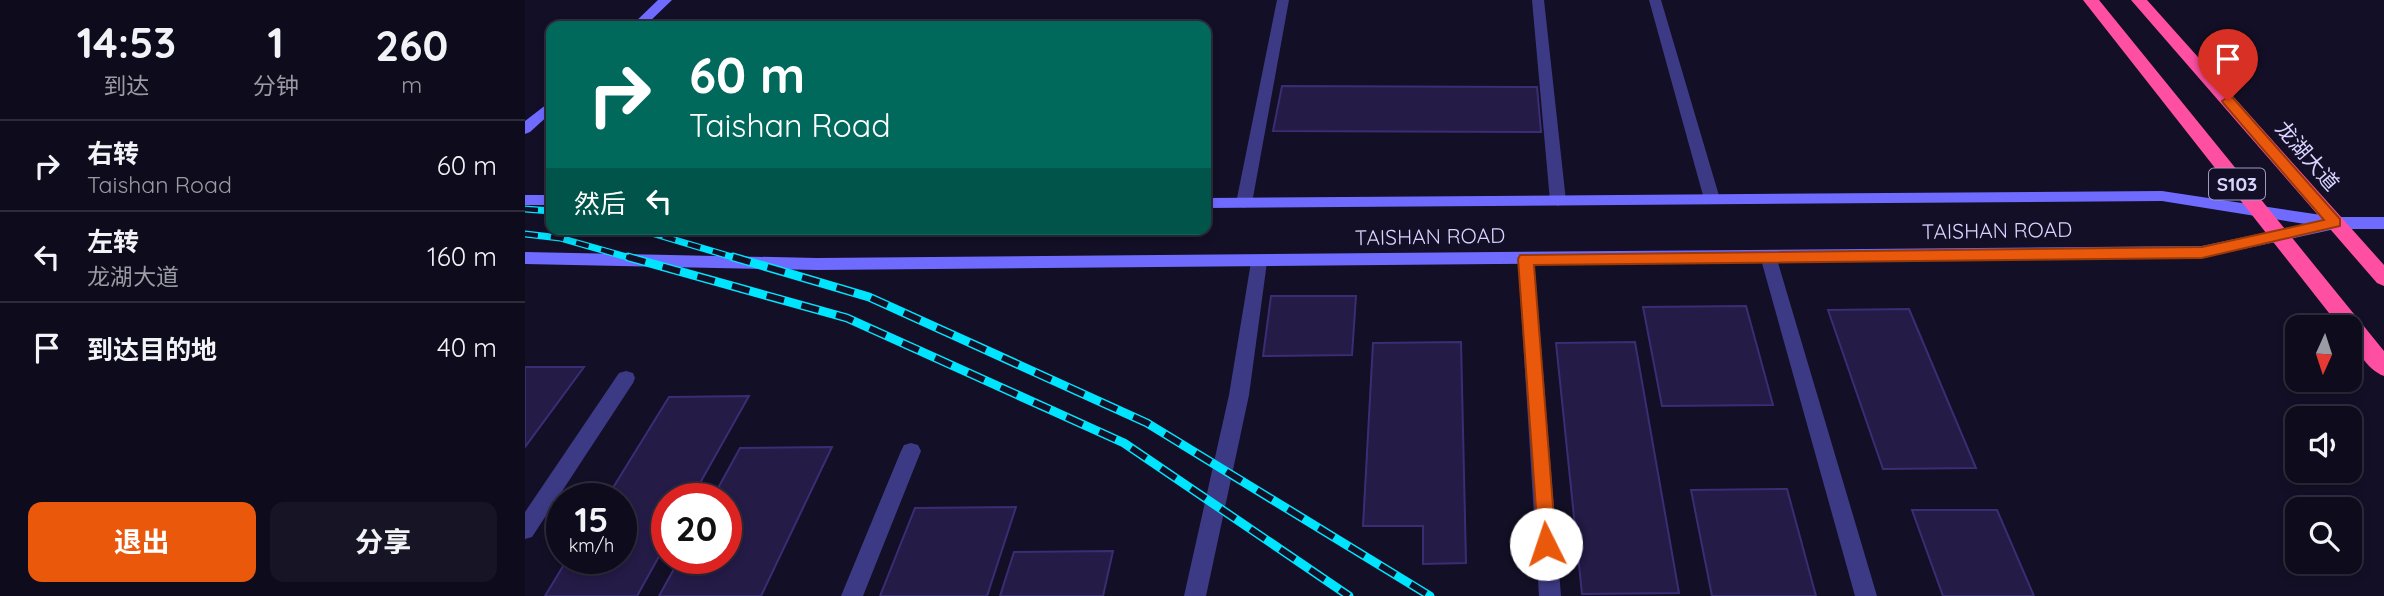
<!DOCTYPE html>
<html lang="zh">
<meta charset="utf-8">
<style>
:root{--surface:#0e0b1c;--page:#171425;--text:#f1f3f6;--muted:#9b9ba3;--line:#2e2b3b;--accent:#ea580c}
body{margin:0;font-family:Quicksand,"Noto Sans SC",sans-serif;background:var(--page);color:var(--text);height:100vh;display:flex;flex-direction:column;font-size:26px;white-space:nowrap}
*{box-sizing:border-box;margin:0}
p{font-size:23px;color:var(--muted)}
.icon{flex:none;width:38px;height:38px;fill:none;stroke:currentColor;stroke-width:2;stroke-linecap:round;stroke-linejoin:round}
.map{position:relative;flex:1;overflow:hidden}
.panel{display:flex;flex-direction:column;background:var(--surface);width:525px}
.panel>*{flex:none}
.banner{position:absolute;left:21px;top:21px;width:665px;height:214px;border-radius:14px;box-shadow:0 4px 10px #0003,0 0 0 2px var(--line);background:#00695c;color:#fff;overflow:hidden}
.needle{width:46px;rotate:183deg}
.tools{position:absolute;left:1760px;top:315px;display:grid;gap:14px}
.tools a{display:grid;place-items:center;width:77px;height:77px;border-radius:14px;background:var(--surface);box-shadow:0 4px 10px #0003,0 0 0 2px var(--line);font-size:35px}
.speed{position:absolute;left:21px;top:483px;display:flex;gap:14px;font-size:35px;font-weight:700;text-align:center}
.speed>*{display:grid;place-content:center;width:91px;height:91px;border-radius:50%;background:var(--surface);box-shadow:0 4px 10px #0003,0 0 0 2px var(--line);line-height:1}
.speed small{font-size:18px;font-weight:400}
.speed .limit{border:10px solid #d22;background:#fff;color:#111}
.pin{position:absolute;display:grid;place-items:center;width:60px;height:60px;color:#fff;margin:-72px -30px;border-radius:50% 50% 50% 0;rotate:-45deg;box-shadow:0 0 7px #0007}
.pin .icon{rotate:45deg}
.me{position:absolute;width:77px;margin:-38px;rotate:356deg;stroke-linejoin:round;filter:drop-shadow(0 0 5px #0008)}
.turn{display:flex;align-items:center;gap:24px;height:147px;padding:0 28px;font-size:32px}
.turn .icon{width:91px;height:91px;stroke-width:2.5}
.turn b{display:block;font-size:49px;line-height:60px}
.then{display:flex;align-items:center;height:66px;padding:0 28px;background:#0003;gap:14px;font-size:26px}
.eta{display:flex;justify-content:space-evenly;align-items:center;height:119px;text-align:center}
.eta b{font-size:42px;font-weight:700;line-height:49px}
.action{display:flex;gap:14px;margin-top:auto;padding:14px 28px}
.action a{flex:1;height:80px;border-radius:14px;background:var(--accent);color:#fff;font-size:28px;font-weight:700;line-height:80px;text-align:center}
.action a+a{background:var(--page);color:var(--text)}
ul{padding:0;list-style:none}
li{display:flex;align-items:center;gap:21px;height:91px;padding:0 28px;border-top:2px solid var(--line)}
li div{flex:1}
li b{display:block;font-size:26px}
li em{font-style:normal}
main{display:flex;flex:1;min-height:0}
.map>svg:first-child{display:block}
.building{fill:#241b47;stroke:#3b2d73;stroke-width:2}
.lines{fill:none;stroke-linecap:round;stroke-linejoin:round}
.lane{fill:#3d3a85;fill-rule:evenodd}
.street{fill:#3d3a85;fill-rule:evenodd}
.secondary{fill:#6f6bff;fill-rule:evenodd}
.highway{fill:#ff4fa3;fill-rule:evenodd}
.rail-far1-casing{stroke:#00e5ff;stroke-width:7}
.rail-casing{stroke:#00e5ff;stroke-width:9}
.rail-far1{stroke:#130f26;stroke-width:4.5;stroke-dasharray:13;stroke-linecap:butt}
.rail{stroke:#130f26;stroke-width:6;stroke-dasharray:18;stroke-linecap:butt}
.route{fill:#ea580c;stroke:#983908;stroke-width:2}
.labels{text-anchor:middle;stroke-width:7;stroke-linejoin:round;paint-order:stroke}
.shield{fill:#130f26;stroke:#9e99be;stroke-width:2}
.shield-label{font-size:19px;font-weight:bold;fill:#d9d4ff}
.street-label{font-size:21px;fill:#d9d4ff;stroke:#130f26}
</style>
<main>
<section class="panel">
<div class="eta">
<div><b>14:53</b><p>到达</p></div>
<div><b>1</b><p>分钟</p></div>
<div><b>260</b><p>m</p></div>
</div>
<ul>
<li><svg class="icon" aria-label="right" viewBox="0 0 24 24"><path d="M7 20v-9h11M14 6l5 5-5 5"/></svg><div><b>右转</b><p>Taishan Road</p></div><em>60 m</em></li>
<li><svg class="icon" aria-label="left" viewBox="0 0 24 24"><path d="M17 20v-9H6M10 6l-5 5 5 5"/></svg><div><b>左转</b><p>龙湖大道</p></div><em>160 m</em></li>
<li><svg class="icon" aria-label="arrive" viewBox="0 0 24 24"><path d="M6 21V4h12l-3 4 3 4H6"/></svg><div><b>到达目的地</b></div><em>40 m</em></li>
</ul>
<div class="action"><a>退出</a><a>分享</a></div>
</section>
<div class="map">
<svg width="1859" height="596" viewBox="0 0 1859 596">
<rect width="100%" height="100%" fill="#130f26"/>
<!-- building -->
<path class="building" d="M757,86L1012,87L1016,132L748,131Z
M746,296H831L827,355L738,356Z
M1221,306L1248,405L1137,406L1118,307Z
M1384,309L1451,468L1358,469L1303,310Z
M936,342L941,563L898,564V526H838L848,343Z
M1110,342L1154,593L1057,594L1031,343Z
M0,367H59L0,447Z
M224,396L166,499H142V542L112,596H20L43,558H96V499H81L144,397Z
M307,447L236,596H134L155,558H201V499H187L215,448Z
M1262,489L1291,596H1187L1166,490Z
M491,507L462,596H355L390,508Z
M1387,510H1472L1509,596H1418Z
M588,551L578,596H475L489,552Z"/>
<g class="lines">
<!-- lane -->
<path class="lane" d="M752,0H764L727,203L719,208L711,203Z
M1007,0H1019L1041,201L1033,206L1025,201Z
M1001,253L1009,259L1036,596H1014L993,259Z
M734,256L742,262L724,395L681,596H659L704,395L726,262Z
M101,371L108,373L110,378L108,383L7,537L0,539V512L94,373Z
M386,443L393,445L396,451L338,596H316L376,451L379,445Z"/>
<!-- street -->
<path class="street" d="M1124,0H1136L1195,199L1193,203L1187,204L1179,199Z
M1243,250L1251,256L1352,596H1330L1235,256Z"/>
<!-- secondary -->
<path class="secondary" d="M133,0H147L120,26H106Z
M26,101V113L5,132L0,134V121Z
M1637,191L1810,217H1859V229H1810L1677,258L292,270L0,264V252L292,258L1677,246L1780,224L1637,201L681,208V198Z
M0,195H26V205H0Z"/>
<!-- highway -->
<path class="highway" d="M1558,0H1574L1859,351V376C1842,370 1825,344 1825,327H1815Z
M1606,0H1622L1859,265V286L1852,283Z"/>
<defs>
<path id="rail-far1" d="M0,209L26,211
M113,229L214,259
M0,234L35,238L109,259"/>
<path id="rail" d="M103,257L322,318L599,443L824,596
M208,257L344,297L622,423L905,596"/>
</defs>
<!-- rail-far1 casing -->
<use href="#rail-far1" class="rail-far1-casing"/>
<!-- rail casing -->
<use href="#rail" class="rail-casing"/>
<!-- rail-far1 -->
<use href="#rail-far1" class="rail-far1"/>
<!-- rail -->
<use href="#rail" class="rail"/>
</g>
<!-- route -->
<path class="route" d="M1703,97L1708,98L1815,219V226L1677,258L1009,265L1031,544L1028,550L1021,553L1014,550L993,259L995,255L1677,247L1799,220L1699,104L1697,101Z"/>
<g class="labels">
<!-- shield labels -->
<rect class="shield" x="1684" y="168.5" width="56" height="31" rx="5"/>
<g class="shield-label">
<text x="1712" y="191">S103</text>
</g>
<!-- street labels -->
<g class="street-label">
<text transform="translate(1782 156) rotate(49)" y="7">龙湖大道</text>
<text transform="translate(1472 231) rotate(-1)" y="7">TAISHAN ROAD</text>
<text transform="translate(905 237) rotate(-1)" y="7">TAISHAN ROAD</text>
</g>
</g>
</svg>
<div class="tools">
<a><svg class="needle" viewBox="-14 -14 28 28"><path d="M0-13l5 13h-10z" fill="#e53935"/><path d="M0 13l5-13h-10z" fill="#9b9ba3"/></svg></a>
<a><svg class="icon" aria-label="sound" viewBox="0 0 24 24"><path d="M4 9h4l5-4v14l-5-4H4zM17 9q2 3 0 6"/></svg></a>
<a><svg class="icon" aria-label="search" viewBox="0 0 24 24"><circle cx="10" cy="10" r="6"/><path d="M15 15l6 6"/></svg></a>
</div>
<div class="speed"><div>15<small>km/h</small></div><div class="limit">20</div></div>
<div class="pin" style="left:1703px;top:101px;background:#d93025"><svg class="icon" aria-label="arrive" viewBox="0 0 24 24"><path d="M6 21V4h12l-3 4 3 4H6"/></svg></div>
<svg class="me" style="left:1021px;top:544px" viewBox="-20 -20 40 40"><circle r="19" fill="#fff"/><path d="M0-13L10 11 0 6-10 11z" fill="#ea580c"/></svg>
<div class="banner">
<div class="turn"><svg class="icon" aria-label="right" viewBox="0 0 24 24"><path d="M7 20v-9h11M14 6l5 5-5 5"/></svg><div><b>60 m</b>Taishan Road</div></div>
<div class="then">然后<svg class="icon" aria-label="left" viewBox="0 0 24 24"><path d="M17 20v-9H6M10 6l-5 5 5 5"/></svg></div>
</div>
</div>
</main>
